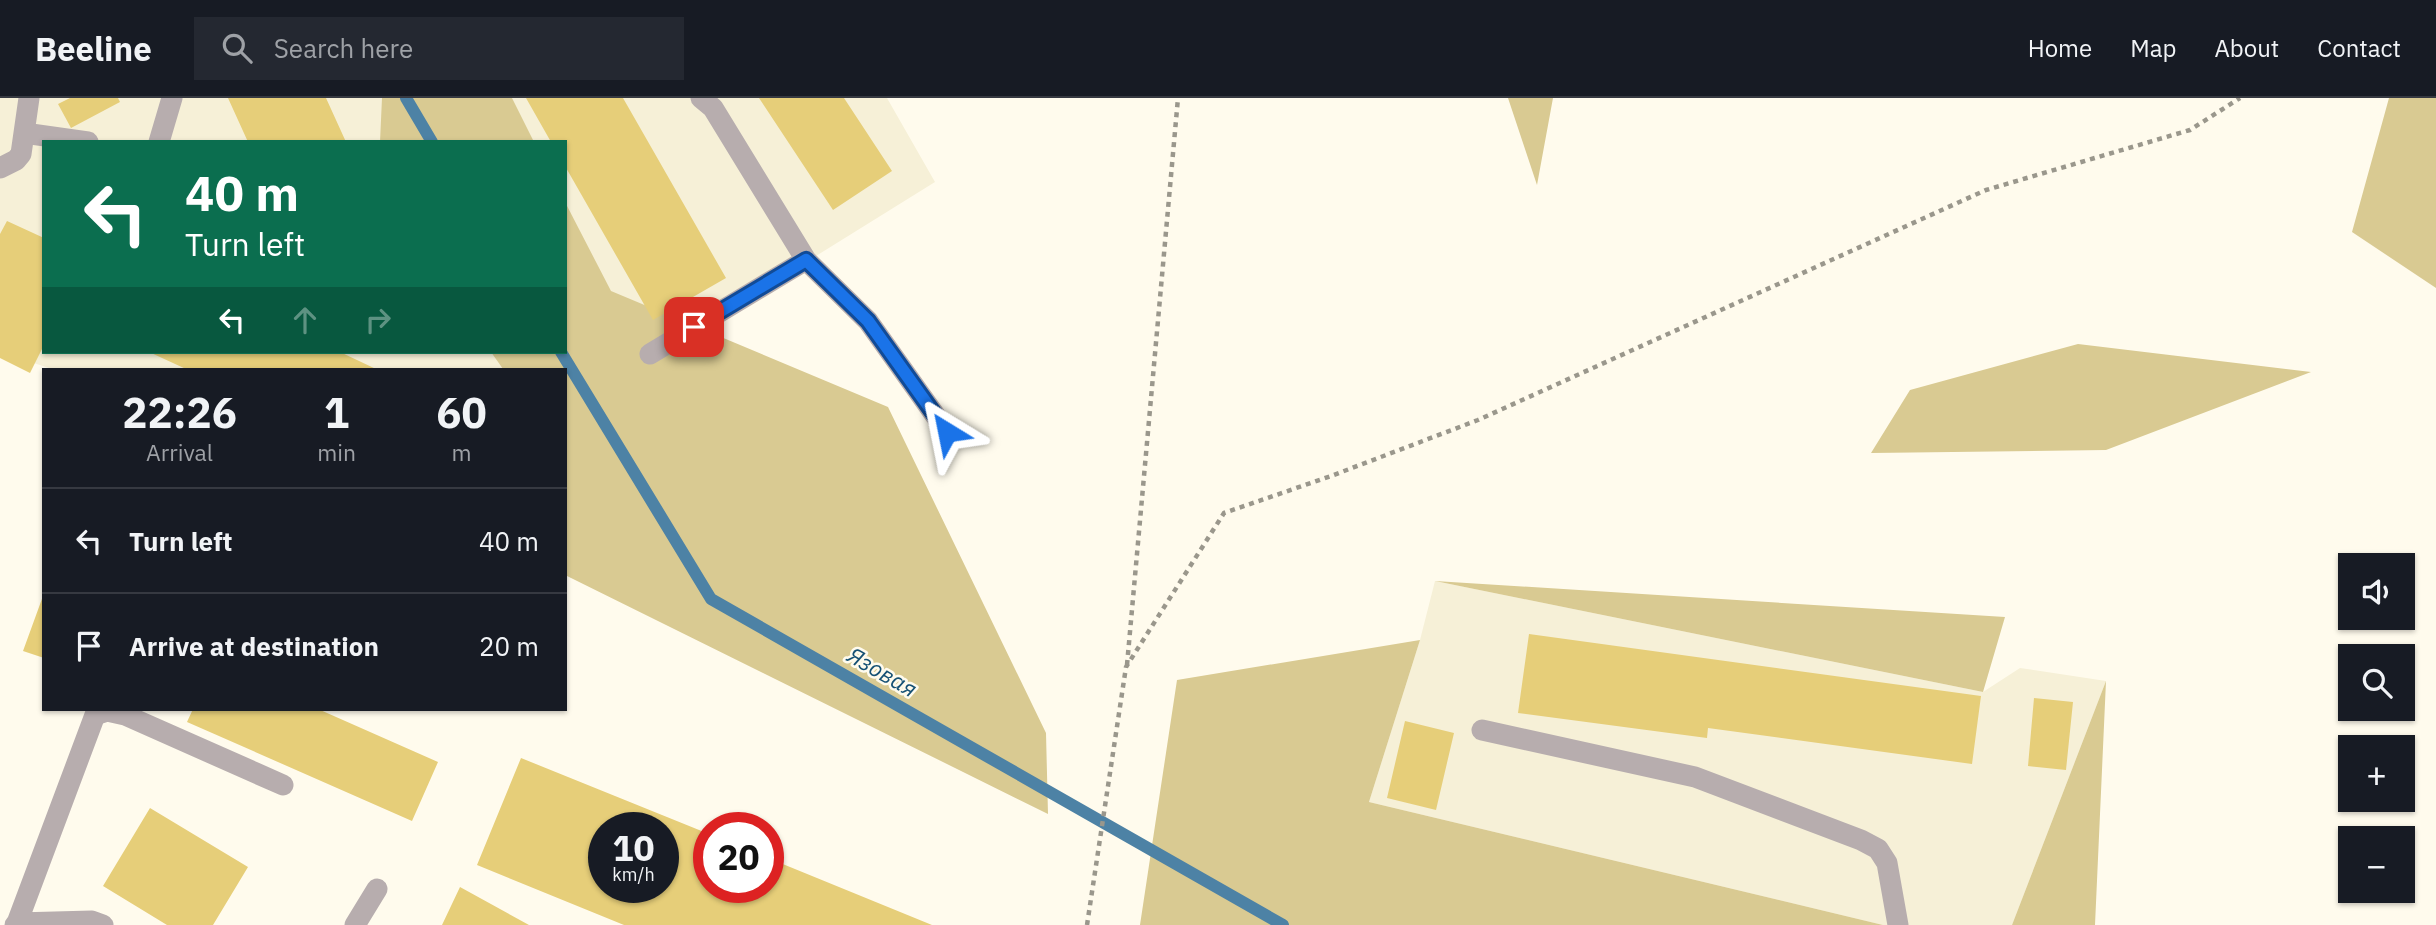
<!DOCTYPE html>
<meta charset="utf-8">
<style>
:root{--surface:#171b24;--page:#242831;--text:#f1f3f6;--muted:#9ea1a6;--line:#363941}
body{margin:0;font-family:"IBM Plex Sans",sans-serif;background:var(--page);color:var(--text);height:100vh;display:flex;flex-direction:column;font-size:26px;white-space:nowrap}
*{box-sizing:border-box;margin:0}
p{font-size:23px;color:var(--muted)}
.icon{flex:none;width:38px;height:38px;fill:none;stroke:currentColor;stroke-width:2;stroke-linecap:round;stroke-linejoin:round}
.map{position:relative;flex:1;overflow:hidden}
.panel{position:absolute;left:42px;top:270px;width:525px;height:343px;display:flex;flex-direction:column;background:var(--surface);border-radius:0px;box-shadow:0 2px 5px #0004}
.panel>*{flex:none}
.hud{position:absolute;left:42px;top:42px;width:525px;height:214px;border-radius:0px;box-shadow:0 2px 5px #0004;background:#0b6e4f;color:#fff;overflow:hidden}
.buttons{position:absolute;left:2338px;top:455px;display:grid;gap:14px}
.buttons a{display:grid;place-items:center;width:77px;height:77px;border-radius:0px;background:var(--surface);box-shadow:0 2px 5px #0004;font-size:35px}
.speed{position:absolute;left:588px;top:714px;display:flex;gap:14px;font-size:35px;font-weight:700;text-align:center}
.speed>*{display:grid;place-content:center;width:91px;height:91px;border-radius:50%;background:var(--surface);box-shadow:0 2px 5px #0004;line-height:1}
.speed small{font-size:18px;font-weight:400}
.speed .limit{border:10px solid #d22;background:#fff;color:#111}
.pin{position:absolute;display:grid;place-items:center;width:60px;height:60px;color:#fff;margin:-30px;border-radius:14px;box-shadow:0 4px 10px #0006}
.me{position:absolute;width:77px;margin:-38px;rotate:325deg;stroke-linejoin:round;filter:drop-shadow(0 0 5px #0008)}
.turn{display:flex;align-items:center;gap:24px;height:147px;padding:0 28px;font-size:32px}
.turn .icon{width:91px;height:91px;stroke-width:2.5}
.turn b{display:block;font-size:49px;line-height:60px}
.lanes{display:flex;align-items:center;height:66px;padding:0 28px;background:#0003;justify-content:center;gap:35px;direction:ltr}
.lanes .off{opacity:.35}
.eta{display:flex;justify-content:space-evenly;align-items:center;height:119px;text-align:center}
.eta b{font-size:42px;font-weight:800;line-height:49px}
ul{padding:0;list-style:none}
li{display:flex;align-items:center;gap:21px;height:105px;padding:0 28px;border-top:2px solid var(--line)}
li div{flex:1}
li b{display:block;font-size:26px}
li em{font-style:normal}
header{display:flex;align-items:center;gap:42px;box-sizing:border-box;height:98px;padding:0 35px;background:var(--surface);border-bottom:2px solid var(--line)}
header strong{font-size:33px}
nav{display:flex;gap:38px;margin-inline-start:auto;font-size:24px}
.search{width:490px;height:63px;background:var(--page);display:flex;align-items:center;gap:18px;box-sizing:border-box;padding:0 24px;border-radius:0px;color:var(--muted);font-size:26px}
.map>svg:first-child{display:block}
.built{fill:#f6f0d7;fill-rule:evenodd}
.green{fill:#d9ca92}
.lines{fill:none;stroke-linecap:round;stroke-linejoin:round}
.stream{stroke:#4d82a5;stroke-width:12}
.building{fill:#e6ce79;fill-rule:evenodd}
.path{stroke:#9a978c;stroke-width:4.5;stroke-dasharray:5 5;stroke-linecap:butt}
.service{stroke:#b7adae;stroke-width:21}
.route-casing{stroke:#114b97;stroke-width:18}
.route{stroke:#1a73e8;stroke-width:12}
.labels{text-anchor:middle;stroke-width:5;stroke-linejoin:round;paint-order:stroke}
.water-label{font-size:23px;font-style:italic;fill:#165174;stroke:#fffbed}
</style>
<header>
<strong>Beeline</strong>
<div class="search"><svg class="icon" aria-label="search" viewBox="0 0 24 24"><circle cx="10" cy="10" r="6"/><path d="M15 15l6 6"/></svg>Search here</div>
<nav><a>Home</a><a>Map</a><a>About</a><a>Contact</a></nav>
</header>
<div class="map">
<svg width="2436" height="827" viewBox="0 0 2436 827">
<rect width="100%" height="100%" fill="#fffbed"/>
<!-- built -->
<path class="built" d="M0,0H887L935,84L565,314V271H52L0,254ZM44,44H565V254H44Z
M1435,483L1983,594L2020,570L2106,583L2012,827H1883L1369,704L1420,542Z"/>
<!-- green -->
<path class="green" d="M382,0H512L534,44H380Z
M1508,0H1553L1537,87Z
M2389,0H2436V190L2352,134Z
M565,104L611,193L888,309L1046,635L1048,716L565,477V271H503L491,254H565Z
M2078,246L2311,274L2106,352L1871,355L1910,292Z
M1435,483L2005,519L1983,594Z
M1420,542L1369,704L1883,827H1140L1177,582Z
M2106,583L2095,827H2012Z"/>
<g class="lines">
<!-- stream -->
<path class="stream" d="M406,0L432,44
M561,254L711,501L1283,827"/>
</g>
<!-- building -->
<path class="building" d="M70,0H118L120,4L71,30L58,6Z
M228,0H326L346,44H248Z
M526,0H623L726,180L653,222L565,68V44H551Z
M759,0H844L892,73L833,112Z
M7,123L44,140V247L30,275L0,260V136Z
M149,254H340L376,271H186Z
M43,498H44V560L23,553Z
M1529,536L1981,598L1972,666L1708,630L1707,640L1518,615Z
M2034,600L2073,604L2066,672L2028,668Z
M193,611H318L438,664L412,723L187,624Z
M1405,623L1454,635L1436,712L1387,700Z
M521,660L709,736V789H768V760L932,827H624L477,767ZM604,730H663V789H604Z
M150,710L248,769L213,827H167L103,788Z
M460,789L529,827H442Z"/>
<g class="lines">
<!-- path -->
<path class="path" d="M1127,567L1178,0
M1087,827L1126,569L1224,415L1331,378L1478,322L1986,92L2190,32L2240,0"/>
<!-- service -->
<path class="service" d="M24,35L88,44
M159,44L172,0
M0,70L16,62L21,56L29,0
M806,162L868,223L947,334
M650,256L806,162L713,10L701,0
M1482,632L1695,679L1861,742L1878,751L1887,765L1898,827
M17,825L92,823L103,827
M15,827L17,825L95,617L107,613L125,617L283,687
M355,827L377,791"/>
</g>
<g class="lines">
<defs>
<path id="route" d="M694,229L806,162L868,223L947,334"/>
</defs>
<!-- route casing -->
<use href="#route" class="route-casing"/>
<!-- route -->
<use href="#route" class="route"/>
</g>
<g class="labels">
<!-- water labels -->
<g class="water-label">
<text transform="translate(882 574) rotate(30)" y="8">Язовая</text>
</g>
</g>
</svg>
<div class="buttons">
<a><svg class="icon" aria-label="sound" viewBox="0 0 24 24"><path d="M4 9h4l5-4v14l-5-4H4zM17 9q2 3 0 6"/></svg></a>
<a><svg class="icon" aria-label="search" viewBox="0 0 24 24"><circle cx="10" cy="10" r="6"/><path d="M15 15l6 6"/></svg></a>
<a>+</a>
<a>−</a>
</div>
<div class="speed"><div>10<small>km/h</small></div><div class="limit">20</div></div>
<div class="pin" style="left:694px;top:229px;background:#d93025"><svg class="icon" aria-label="arrive" viewBox="0 0 24 24"><path d="M6 21V4h12l-3 4 3 4H6"/></svg></div>
<svg class="me" style="left:947px;top:334px" viewBox="-20 -20 40 40"><path d="M0-17L14 15 0 8-14 15z" fill="#1a73e8" stroke="#fff" stroke-width="4"/></svg>
<div class="hud">
<div class="turn"><svg class="icon" aria-label="left" viewBox="0 0 24 24"><path d="M17 20v-9H6M10 6l-5 5 5 5"/></svg><div><b>40 m</b>Turn left</div></div>
<div class="lanes"><svg class="icon" aria-label="left" viewBox="0 0 24 24"><path d="M17 20v-9H6M10 6l-5 5 5 5"/></svg><svg class="icon off" aria-label="ahead" viewBox="0 0 24 24"><path d="M12 20V5M6 11l6-6 6 6"/></svg><svg class="icon off" aria-label="right" viewBox="0 0 24 24"><path d="M7 20v-9h11M14 6l5 5-5 5"/></svg></div>
</div>
<section class="panel">
<div class="eta">
<div><b>22:26</b><p>Arrival</p></div>
<div><b>1</b><p>min</p></div>
<div><b>60</b><p>m</p></div>
</div>
<ul>
<li><svg class="icon" aria-label="left" viewBox="0 0 24 24"><path d="M17 20v-9H6M10 6l-5 5 5 5"/></svg><div><b>Turn left</b></div><em>40 m</em></li>
<li><svg class="icon" aria-label="arrive" viewBox="0 0 24 24"><path d="M6 21V4h12l-3 4 3 4H6"/></svg><div><b>Arrive at destination</b></div><em>20 m</em></li>
</ul>
</section>
</div>
